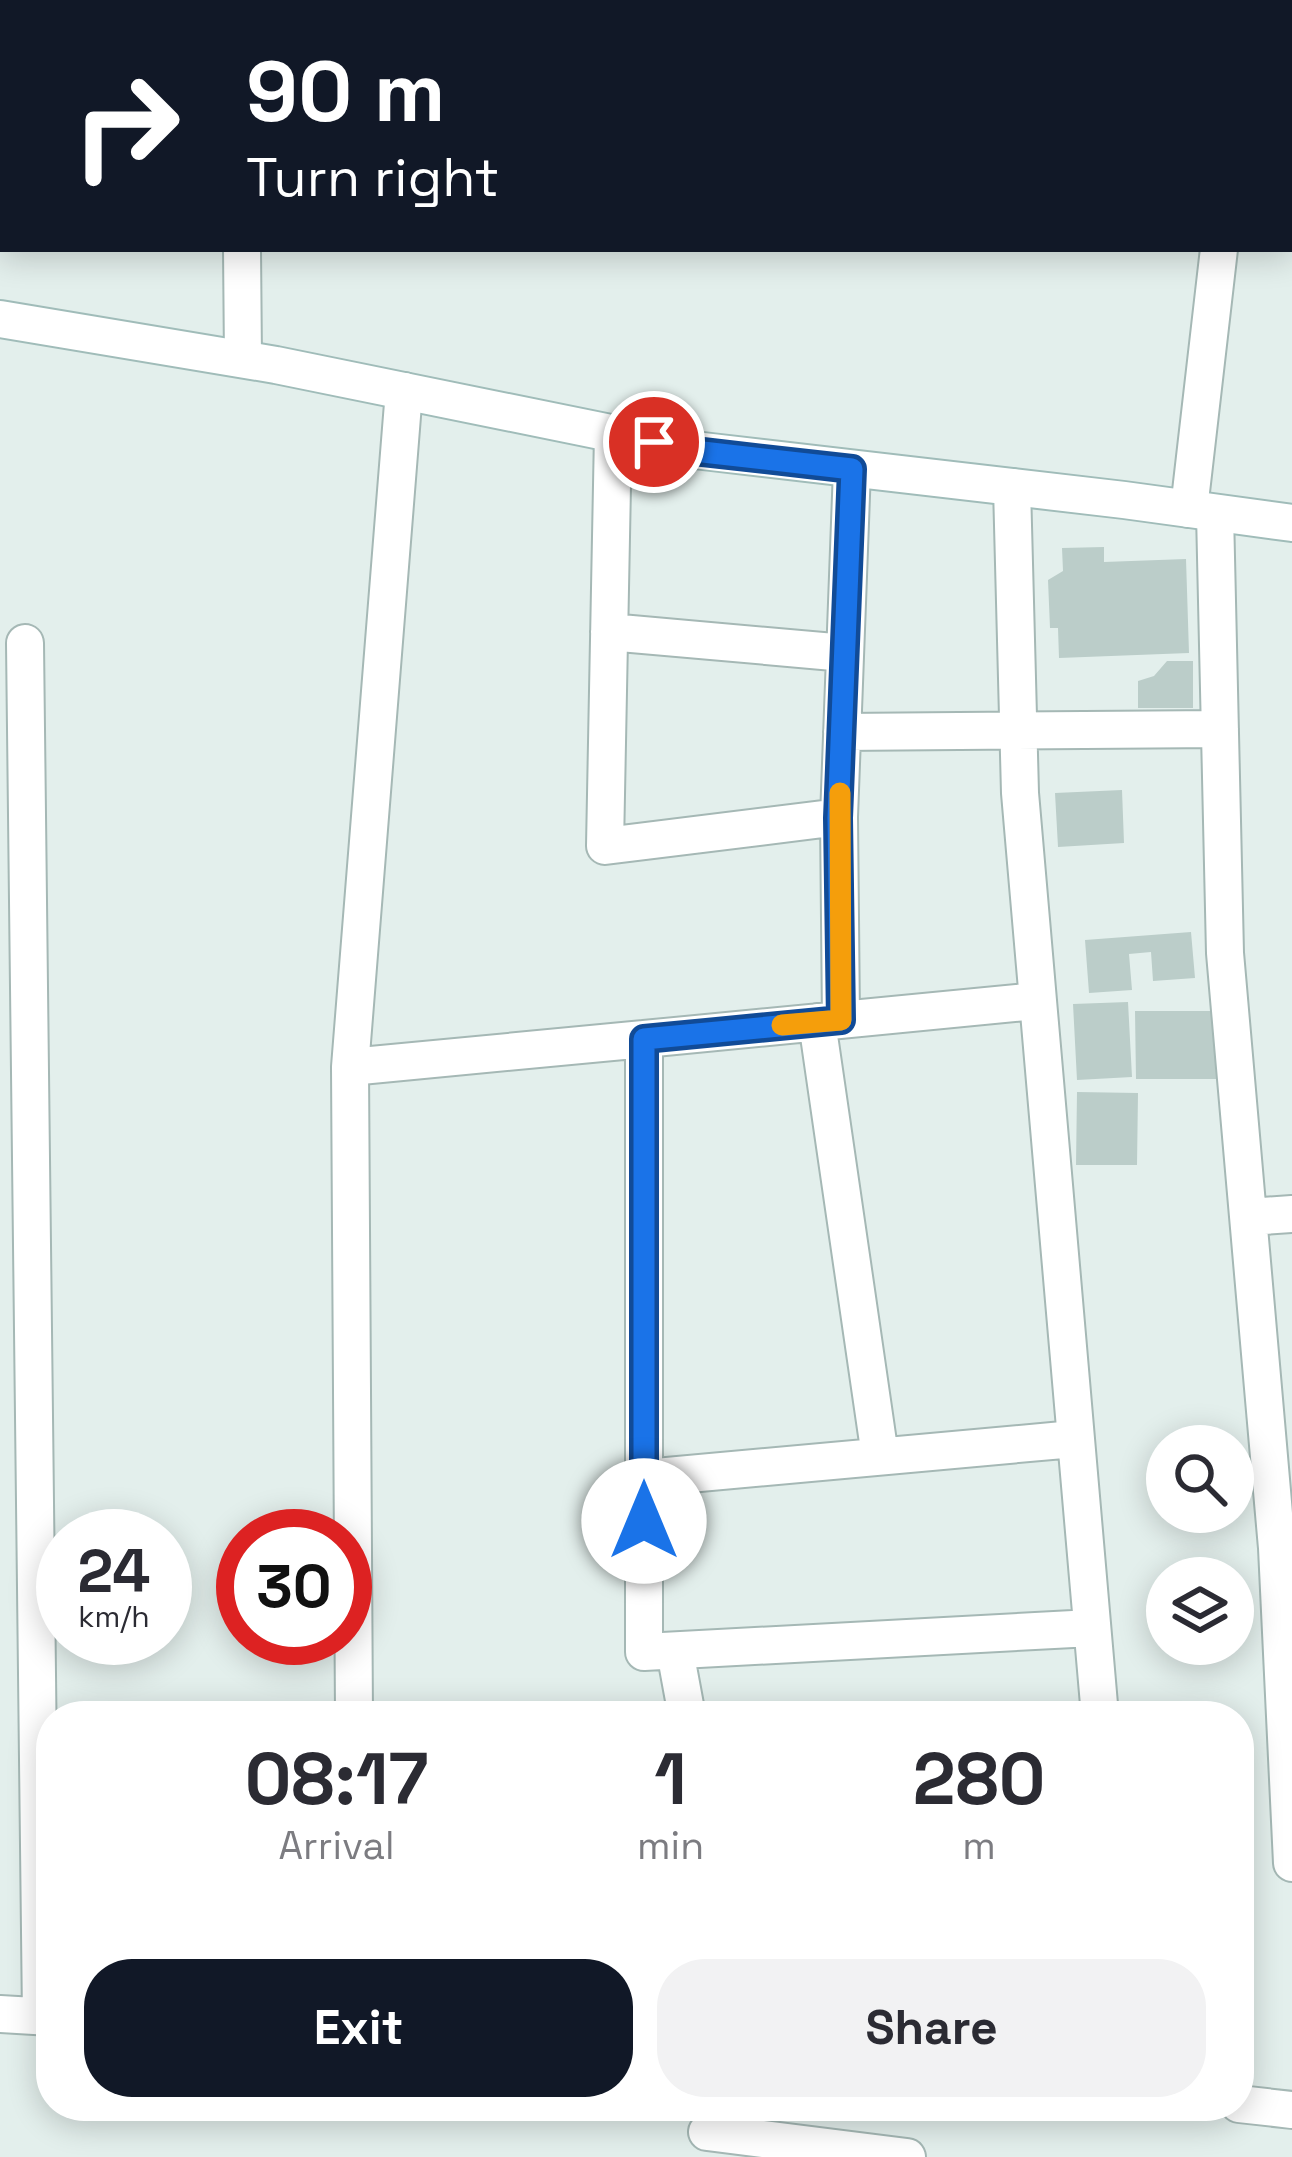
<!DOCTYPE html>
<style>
:root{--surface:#fff;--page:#f2f2f3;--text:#2b2b33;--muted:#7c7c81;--accent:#111827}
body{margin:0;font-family:"Space Grotesk",sans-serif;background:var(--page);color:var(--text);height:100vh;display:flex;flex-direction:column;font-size:45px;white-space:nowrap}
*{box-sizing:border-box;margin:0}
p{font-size:39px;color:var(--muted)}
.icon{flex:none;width:66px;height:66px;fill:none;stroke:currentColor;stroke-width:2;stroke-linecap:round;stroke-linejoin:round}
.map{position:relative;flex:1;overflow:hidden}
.drawer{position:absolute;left:36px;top:1701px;width:1218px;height:420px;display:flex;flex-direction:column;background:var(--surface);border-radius:48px;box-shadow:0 6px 30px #0003}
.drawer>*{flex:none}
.banner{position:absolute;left:0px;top:0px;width:1293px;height:252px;box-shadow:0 6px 30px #0003;background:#111827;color:#fff;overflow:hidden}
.fabs{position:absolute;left:1146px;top:1425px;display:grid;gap:24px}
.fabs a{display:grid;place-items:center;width:108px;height:108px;border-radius:50%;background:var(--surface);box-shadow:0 6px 30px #0003;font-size:60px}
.speed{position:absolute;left:36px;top:1509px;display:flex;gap:24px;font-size:60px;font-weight:700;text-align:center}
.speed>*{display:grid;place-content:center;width:156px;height:156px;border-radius:50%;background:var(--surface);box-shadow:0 6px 30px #0003;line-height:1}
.speed small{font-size:30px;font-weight:400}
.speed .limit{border:18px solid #d22;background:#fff;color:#111}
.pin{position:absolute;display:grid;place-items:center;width:102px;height:102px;color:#fff;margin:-51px;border:6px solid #fff;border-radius:50%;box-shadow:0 3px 12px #0007}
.me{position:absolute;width:132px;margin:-66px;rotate:0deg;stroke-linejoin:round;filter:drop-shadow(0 0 9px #0008)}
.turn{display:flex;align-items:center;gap:42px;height:252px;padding:0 48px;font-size:54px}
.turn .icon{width:156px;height:156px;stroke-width:2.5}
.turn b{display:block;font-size:84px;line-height:102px}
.eta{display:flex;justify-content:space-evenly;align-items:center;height:204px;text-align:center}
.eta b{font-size:72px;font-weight:600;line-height:84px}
.cta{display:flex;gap:24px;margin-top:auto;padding:24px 48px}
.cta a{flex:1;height:138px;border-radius:48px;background:var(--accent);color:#fff;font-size:48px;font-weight:600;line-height:138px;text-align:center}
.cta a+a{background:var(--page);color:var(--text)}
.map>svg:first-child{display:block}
.building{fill:#bbcdc9}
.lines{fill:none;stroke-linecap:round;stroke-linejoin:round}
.minor-casing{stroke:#a5b8b5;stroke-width:40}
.secondary-casing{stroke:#a0bcb9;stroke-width:40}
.minor{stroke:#fff;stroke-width:36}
.secondary{stroke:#fff;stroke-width:36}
.route-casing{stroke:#114b97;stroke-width:30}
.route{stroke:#1a73e8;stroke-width:21}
.slow{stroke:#f59e0b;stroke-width:21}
</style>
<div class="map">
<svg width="1292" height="2157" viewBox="0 0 1292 2157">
<rect width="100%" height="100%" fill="#e3efec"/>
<!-- building -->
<path class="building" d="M1104,547V562L1186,559L1189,653L1059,658L1058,628H1050L1048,580L1063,571L1062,548Z
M1167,661H1193V708H1138V681L1154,676Z
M1122,790L1124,843L1058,847L1055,793Z
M1191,932L1195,978L1153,981L1151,952L1129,954L1132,990L1089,993L1085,940Z
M1128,1002L1132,1077L1077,1080L1073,1004Z
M1135,1011H1215L1216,1079H1136Z
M1077,1092L1138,1093L1137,1165H1076Z"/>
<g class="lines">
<defs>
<path id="minor" d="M241,0V3
M1202,0V3
M0,45H3
M242,249L243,359
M613,434L605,846L839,817L852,469
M1012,487L1020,793L1100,1716
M1189,509L1219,249
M1215,513L1225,953L1277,1548L1292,1863
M609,632L845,653
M25,643L41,2017
M842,732L1220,729
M839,817L841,1020
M1036,1001L644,1039V1652L1092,1628
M817,1022L880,1456
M350,1067L644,1039
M1249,1217L1292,1214
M645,1478L1074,1439
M675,1651L687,1716
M354,1716L350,1067L404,391
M0,2014L51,2017
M1239,2104L1292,2110
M707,2132L907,2157"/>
<path id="secondary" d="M0,319L276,365L694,450L1124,500L1292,523"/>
</defs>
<!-- minor casing -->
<use href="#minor" class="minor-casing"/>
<!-- secondary casing -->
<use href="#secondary" class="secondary-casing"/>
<!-- minor -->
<use href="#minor" class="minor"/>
<!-- secondary -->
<use href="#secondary" class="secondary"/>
</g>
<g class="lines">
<defs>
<path id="route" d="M644,1521V1039L841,1020L838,818L852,469L694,451L654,442"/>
</defs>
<!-- route casing -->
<use href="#route" class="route-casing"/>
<!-- route -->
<use href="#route" class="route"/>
<!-- slow -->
<path class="slow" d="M782,1025L841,1020L840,793"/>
</g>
</svg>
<div class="fabs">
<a><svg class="icon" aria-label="search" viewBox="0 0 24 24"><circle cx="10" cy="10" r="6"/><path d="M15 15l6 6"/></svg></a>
<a><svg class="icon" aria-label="layers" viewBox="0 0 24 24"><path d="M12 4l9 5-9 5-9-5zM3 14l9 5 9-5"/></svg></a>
</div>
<div class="speed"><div>24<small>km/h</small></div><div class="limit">30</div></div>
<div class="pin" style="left:654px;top:442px;background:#d93025"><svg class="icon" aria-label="arrive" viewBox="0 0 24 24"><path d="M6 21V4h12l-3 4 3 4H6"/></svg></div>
<svg class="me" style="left:644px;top:1521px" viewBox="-20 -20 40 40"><circle r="19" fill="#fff"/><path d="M0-13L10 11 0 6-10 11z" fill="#1a73e8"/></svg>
<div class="banner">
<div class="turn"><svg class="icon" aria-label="right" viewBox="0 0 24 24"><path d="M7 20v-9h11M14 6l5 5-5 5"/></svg><div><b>90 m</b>Turn right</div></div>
</div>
<section class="drawer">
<div class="eta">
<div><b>08:17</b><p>Arrival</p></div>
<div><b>1</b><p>min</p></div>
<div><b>280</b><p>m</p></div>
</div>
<div class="cta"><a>Exit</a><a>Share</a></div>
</section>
</div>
